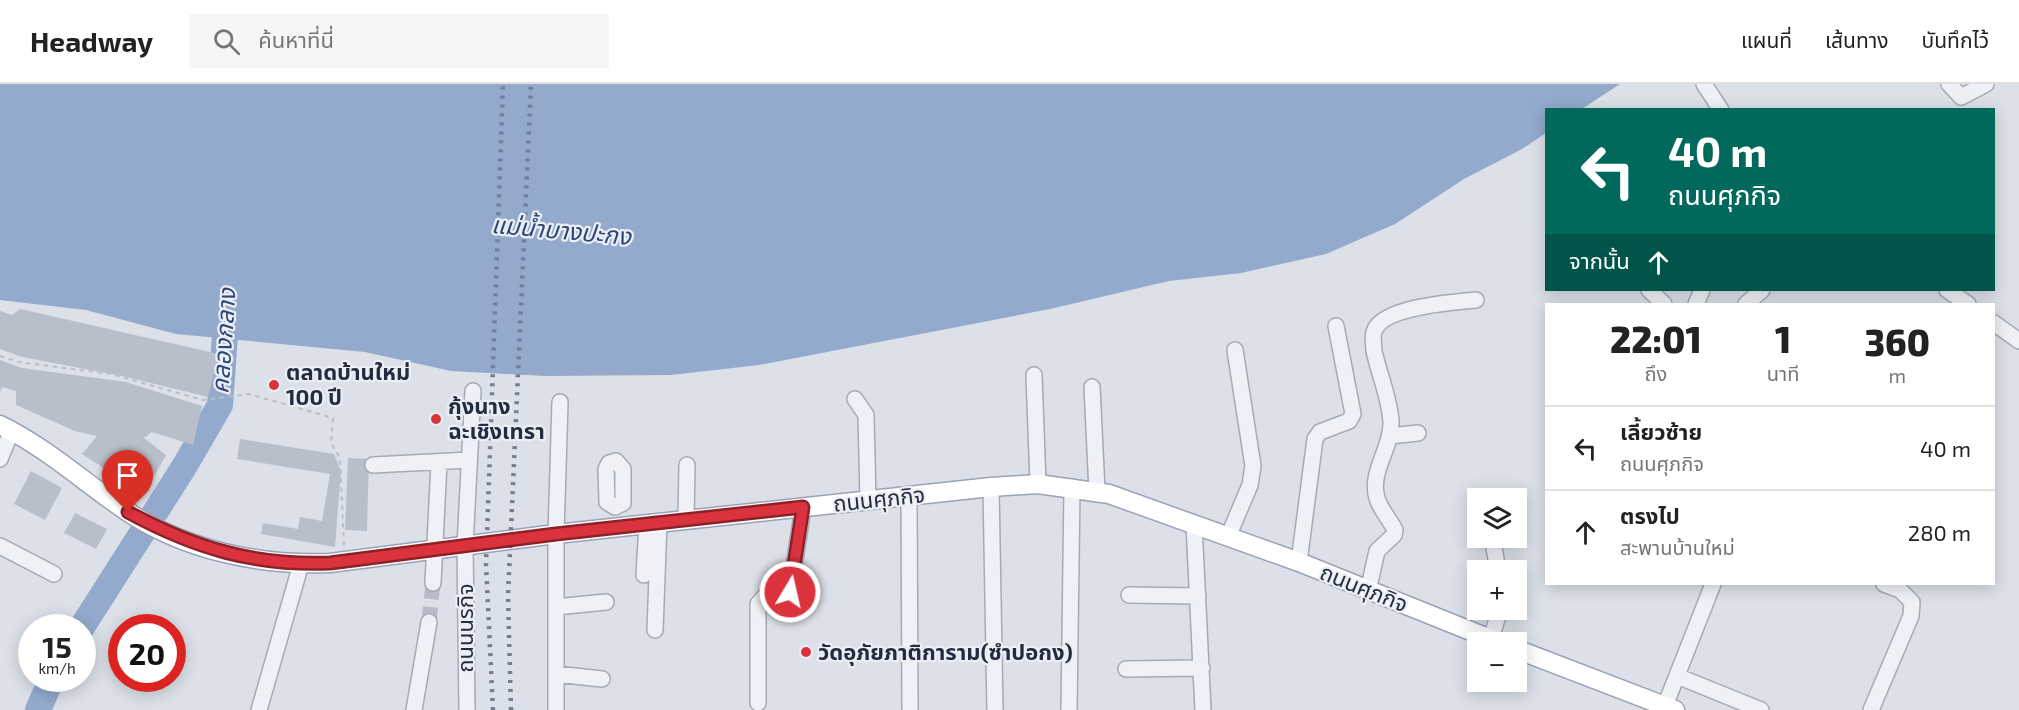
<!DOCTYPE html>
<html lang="th">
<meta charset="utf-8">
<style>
:root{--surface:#fff;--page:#f6f6f6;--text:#222;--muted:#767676;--line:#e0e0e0}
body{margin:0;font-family:"Exo 2","Noto Sans Thai",sans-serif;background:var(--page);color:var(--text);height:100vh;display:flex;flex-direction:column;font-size:22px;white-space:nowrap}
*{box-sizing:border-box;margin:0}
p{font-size:20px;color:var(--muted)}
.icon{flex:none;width:33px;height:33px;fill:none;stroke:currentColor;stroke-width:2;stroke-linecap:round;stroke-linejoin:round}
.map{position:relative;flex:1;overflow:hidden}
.details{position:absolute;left:1545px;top:219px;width:450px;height:282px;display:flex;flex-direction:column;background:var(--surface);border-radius:0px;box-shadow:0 3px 15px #0003}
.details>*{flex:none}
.top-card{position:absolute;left:1545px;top:24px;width:450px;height:183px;border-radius:0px;box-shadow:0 3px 15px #0003;background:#00695c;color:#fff;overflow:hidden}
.tools{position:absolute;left:1467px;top:404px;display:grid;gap:12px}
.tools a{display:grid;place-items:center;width:60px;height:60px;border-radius:0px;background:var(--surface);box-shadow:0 3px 15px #0003;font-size:30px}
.speed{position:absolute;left:18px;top:530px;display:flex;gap:12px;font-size:30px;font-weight:700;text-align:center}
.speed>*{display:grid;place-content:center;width:78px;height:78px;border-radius:50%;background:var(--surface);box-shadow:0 3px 15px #0003;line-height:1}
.speed small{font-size:15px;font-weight:400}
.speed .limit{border:9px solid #d22;background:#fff;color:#111}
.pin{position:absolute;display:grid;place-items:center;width:51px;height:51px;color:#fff;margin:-62px -26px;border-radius:50% 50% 50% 0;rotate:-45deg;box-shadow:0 0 6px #0007}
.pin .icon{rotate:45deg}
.me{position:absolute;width:66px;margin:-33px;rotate:9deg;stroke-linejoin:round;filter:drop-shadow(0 0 4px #0008)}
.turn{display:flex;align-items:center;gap:21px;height:126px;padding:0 24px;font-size:27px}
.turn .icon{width:78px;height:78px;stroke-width:2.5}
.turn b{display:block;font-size:42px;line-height:51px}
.then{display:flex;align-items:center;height:57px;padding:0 24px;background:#0003;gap:12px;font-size:22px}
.eta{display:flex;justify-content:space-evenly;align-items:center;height:102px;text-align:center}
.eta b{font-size:36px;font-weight:800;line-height:42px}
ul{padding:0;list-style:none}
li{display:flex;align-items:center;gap:18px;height:84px;padding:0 24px;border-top:2px solid var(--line)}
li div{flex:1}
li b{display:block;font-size:22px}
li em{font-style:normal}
header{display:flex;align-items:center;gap:36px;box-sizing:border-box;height:84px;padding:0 30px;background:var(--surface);border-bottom:2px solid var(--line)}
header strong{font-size:28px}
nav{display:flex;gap:33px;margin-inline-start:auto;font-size:21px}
.search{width:420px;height:54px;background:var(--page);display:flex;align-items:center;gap:15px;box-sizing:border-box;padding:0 21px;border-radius:0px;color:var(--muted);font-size:22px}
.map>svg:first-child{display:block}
.water{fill:#93aacc}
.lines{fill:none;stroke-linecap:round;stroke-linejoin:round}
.river{stroke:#93aacc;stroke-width:26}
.building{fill:#b9becb}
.minor-tunnel{stroke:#b7bcc6;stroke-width:15;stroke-dasharray:15 8;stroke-linecap:butt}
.minor-casing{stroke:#a5aab5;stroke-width:18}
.major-casing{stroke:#9aa2b5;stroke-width:21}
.path{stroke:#babec6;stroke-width:2;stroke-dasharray:4.5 4.5;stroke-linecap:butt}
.minor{stroke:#eff1f6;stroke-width:15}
.major{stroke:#fff;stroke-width:18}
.rail{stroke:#747d93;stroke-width:4.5;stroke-dasharray:3 6;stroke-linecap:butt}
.route-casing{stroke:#8e2128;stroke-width:15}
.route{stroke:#db333e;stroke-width:10}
.poi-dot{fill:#db333e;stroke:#ebeff5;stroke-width:2}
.labels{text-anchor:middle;stroke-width:4.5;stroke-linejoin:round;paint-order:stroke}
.poi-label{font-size:22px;font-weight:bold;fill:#242c3f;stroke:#ebeff5;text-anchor:start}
.street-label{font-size:22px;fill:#242c3f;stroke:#ebeff5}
.water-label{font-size:24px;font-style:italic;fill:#2b4677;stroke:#ebeff5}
</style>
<header>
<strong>Headway</strong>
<div class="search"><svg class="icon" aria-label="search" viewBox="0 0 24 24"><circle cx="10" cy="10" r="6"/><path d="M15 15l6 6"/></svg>ค้นหาที่นี่</div>
<nav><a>แผนที่</a><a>เส้นทาง</a><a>บันทึกไว้</a></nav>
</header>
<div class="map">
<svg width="2019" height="626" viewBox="0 0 2019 626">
<rect width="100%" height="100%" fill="#dce0e8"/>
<!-- water -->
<path class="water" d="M0,0H1620L1582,25L1546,26V49L1522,65L1464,95L1395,140L1326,170L1241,189L1169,197L1050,225L759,281L671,291L545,292L451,287L365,268L176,250L86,226L0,216Z"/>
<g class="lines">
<!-- river -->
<path class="river" d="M82,543L184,383L220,321L227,223
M38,626L52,594"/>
</g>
<!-- building -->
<path class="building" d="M20,225L219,270L208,313L122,292L22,273L0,265V227L12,231Z
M0,276L22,284L126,298L202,322L193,361L152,348L144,354L166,371L144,410L82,370L97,352L75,347L16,321V307L2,303L0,308Z
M240,355L334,370L341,387L335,463L261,450L263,439L298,445L300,433L322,437L330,390L237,375Z
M348,374L369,375L367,447L345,446Z
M31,387L62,404L45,436L14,420Z
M75,429L107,445L96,465L64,449Z"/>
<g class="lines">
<!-- minor-tunnel -->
<path class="minor-tunnel" d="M429,538L433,499"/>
<defs>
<path id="minor" d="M1704,0L1721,26
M1949,0L1961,13L1986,0
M1649,206L1664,220
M1947,206L1968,220
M1696,220L1702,206
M1746,220L1762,206
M1994,239L2019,257
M1034,291L1038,400
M1092,303L1097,407
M855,315L866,331L868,417
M1390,352L1418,349
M0,375L12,346
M616,377L623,385V419L615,423L607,418L606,385L609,379Z
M373,381L469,376
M991,403L995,626
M909,412L910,626
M686,436L687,381
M1194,440L1203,626
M1228,453L1250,401L1253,382L1235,266
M1492,453L1498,486
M0,462L54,490
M1299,478L1315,355L1320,348L1349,337L1353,330L1336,242
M644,491L647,440
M433,499L439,378
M1368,507L1377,467L1394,451L1395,446C1389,434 1381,427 1377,414C1369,388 1392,364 1391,338C1390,315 1379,290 1374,267C1374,262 1372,253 1374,248C1381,223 1454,218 1476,216
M790,508L803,424
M1129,511L1198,512
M556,523L606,518
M655,546L659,439
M1491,555L1500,525
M1126,585L1202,584
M556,590L602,595
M1677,592L1761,626
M758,619V520L764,513L809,506
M1665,622L1713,500
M259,626L301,480
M414,626L429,538
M467,626L465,462L473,307
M556,626V450L560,318
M1069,626L1072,403
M1871,626L1911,532L1912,518L1900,506L1884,500"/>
<path id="major" d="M0,341C44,362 84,398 125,426C184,466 259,482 330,479L556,450L991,403L1038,400L1109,410L1299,478L1498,558
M1516,565L1675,626"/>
</defs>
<!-- minor casing -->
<use href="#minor" class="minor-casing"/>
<!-- major casing -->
<use href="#major" class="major-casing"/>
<!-- path -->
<path class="path" d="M0,272L19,278L111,290L203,316L249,310L333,334L331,359L340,374L344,462"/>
<!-- minor -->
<use href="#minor" class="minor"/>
<!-- major -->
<use href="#major" class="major"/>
<!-- rail -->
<path class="rail" d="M493,626L486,480L503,0
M511,626L508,512L531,0"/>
</g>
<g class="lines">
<defs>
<path id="route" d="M128,428C194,464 254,482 330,479L556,450L803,423L790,508"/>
</defs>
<!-- route casing -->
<use href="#route" class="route-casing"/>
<!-- route -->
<use href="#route" class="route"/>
</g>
<!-- markers -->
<g class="poi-dot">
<circle cx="274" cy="301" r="6"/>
<circle cx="436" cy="335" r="6"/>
<circle cx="806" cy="568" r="6"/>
</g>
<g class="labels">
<!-- poi labels -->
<g class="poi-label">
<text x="286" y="296">ตลาดบ้านใหม่<tspan x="286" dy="25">100 ปี</tspan></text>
<text x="448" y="330">กุ้งนาง<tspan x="448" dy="25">ฉะเชิงเทรา</tspan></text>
<text x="818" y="576">วัดอุภัยภาติการาม(ซำปอกง)</text>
</g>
<!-- street labels -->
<g class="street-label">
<text transform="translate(879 415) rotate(-6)" y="8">ถนนศุภกิจ</text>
<text transform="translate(1364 504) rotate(22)" y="8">ถนนศุภกิจ</text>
<text transform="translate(465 544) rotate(-90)" y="8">ถนนนรกิจ</text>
</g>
<!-- water labels -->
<g class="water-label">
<text transform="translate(561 147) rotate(5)" y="8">แม่น้ำบางปะกง</text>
<text transform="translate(224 257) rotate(-86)" y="8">คลองกลาง</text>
</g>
</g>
</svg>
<div class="tools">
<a><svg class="icon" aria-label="layers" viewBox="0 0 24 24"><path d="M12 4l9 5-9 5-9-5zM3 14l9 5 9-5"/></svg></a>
<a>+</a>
<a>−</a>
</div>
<div class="speed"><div>15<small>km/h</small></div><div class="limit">20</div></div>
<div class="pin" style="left:128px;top:428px;background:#d93025"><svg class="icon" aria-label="arrive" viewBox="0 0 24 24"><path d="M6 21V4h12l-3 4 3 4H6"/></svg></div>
<svg class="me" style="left:790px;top:508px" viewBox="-20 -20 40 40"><circle r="17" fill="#db333e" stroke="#fff" stroke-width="3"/><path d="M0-11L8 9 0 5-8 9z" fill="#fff"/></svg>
<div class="top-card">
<div class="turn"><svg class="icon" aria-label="left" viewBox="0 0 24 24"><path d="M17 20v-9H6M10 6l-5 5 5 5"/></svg><div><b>40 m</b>ถนนศุภกิจ</div></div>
<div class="then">จากนั้น<svg class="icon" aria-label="ahead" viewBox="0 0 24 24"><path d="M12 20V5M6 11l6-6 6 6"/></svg></div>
</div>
<section class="details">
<div class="eta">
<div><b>22:01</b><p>ถึง</p></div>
<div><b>1</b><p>นาที</p></div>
<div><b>360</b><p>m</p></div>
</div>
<ul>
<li><svg class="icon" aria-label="left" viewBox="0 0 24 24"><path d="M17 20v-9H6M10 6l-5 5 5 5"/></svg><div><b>เลี้ยวซ้าย</b><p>ถนนศุภกิจ</p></div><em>40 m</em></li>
<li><svg class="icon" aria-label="ahead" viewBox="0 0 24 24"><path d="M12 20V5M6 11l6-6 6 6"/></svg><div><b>ตรงไป</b><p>สะพานบ้านใหม่</p></div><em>280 m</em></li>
</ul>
</section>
</div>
